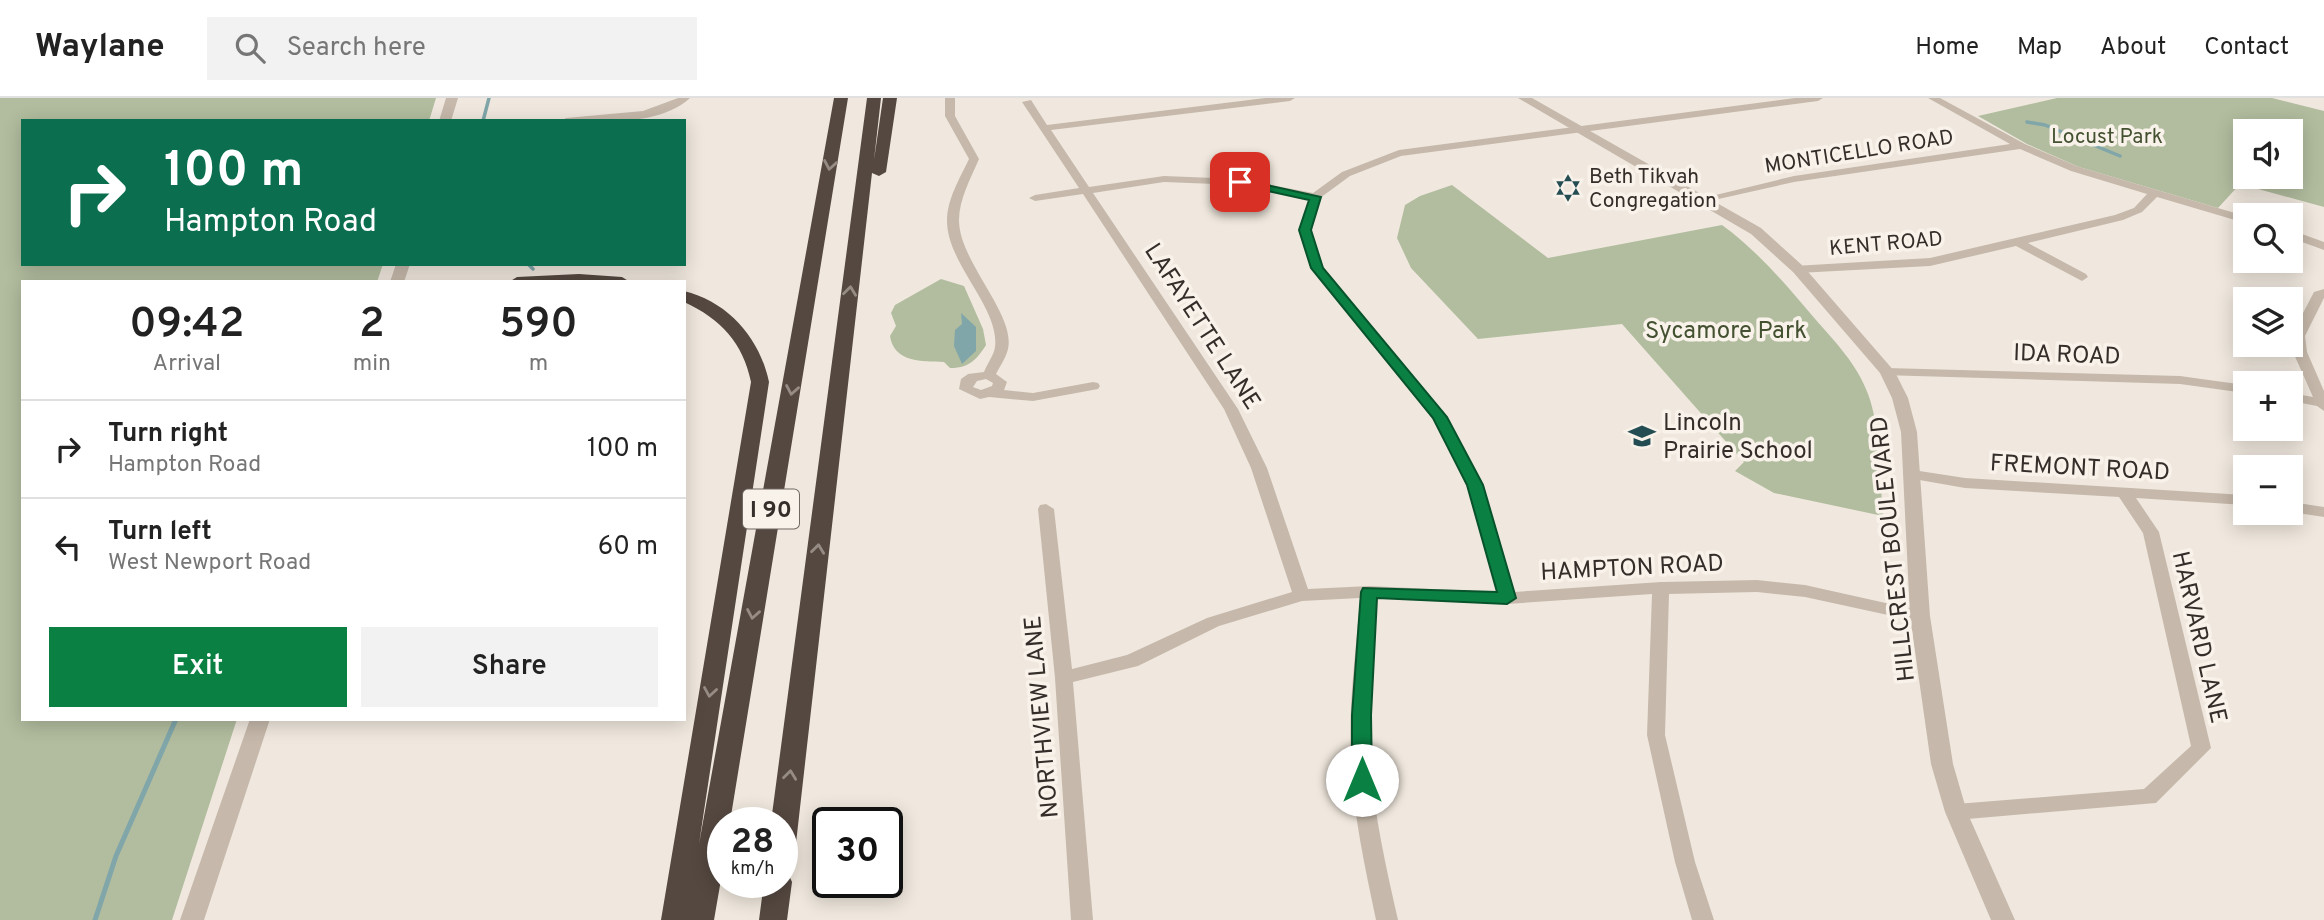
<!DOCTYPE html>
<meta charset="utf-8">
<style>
:root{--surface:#fff;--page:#f2f2f2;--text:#222;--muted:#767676;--line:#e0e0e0;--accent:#0b8043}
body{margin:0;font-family:Overpass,sans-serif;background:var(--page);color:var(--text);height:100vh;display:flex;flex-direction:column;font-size:26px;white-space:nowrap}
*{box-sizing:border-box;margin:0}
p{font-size:23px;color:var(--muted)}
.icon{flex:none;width:38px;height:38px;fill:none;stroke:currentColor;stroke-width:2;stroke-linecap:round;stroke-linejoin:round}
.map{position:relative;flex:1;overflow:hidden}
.side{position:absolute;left:21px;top:182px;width:665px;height:441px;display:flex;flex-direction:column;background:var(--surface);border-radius:0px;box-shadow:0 4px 18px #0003}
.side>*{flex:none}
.top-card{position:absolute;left:21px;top:21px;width:665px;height:147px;border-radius:0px;box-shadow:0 4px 18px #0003;background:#0b6e4f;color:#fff;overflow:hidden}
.tools{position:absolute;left:2233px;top:21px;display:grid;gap:14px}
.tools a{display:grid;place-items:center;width:70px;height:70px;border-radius:0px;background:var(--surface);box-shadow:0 4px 18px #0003;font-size:35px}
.speed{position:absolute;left:707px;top:709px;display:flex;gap:14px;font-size:35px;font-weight:700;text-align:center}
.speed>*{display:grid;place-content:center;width:91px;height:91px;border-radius:50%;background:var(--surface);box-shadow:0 4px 18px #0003;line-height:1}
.speed small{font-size:18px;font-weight:400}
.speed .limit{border:4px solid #111;border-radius:10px;background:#fff;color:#111}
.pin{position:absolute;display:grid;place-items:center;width:60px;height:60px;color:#fff;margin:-30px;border-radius:14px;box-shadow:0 4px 10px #0006}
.me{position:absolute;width:77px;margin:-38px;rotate:0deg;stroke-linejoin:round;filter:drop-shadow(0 0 5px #0008)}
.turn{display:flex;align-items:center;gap:24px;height:147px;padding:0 28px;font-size:32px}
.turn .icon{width:91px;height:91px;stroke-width:2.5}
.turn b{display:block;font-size:49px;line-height:60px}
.eta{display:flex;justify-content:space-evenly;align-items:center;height:119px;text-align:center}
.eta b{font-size:42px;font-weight:600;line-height:49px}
.button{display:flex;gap:14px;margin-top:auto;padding:14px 28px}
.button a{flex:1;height:80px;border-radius:0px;background:var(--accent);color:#fff;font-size:28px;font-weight:600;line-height:80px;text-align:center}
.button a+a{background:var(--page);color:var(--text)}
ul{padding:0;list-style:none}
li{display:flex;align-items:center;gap:21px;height:98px;padding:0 28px;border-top:2px solid var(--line)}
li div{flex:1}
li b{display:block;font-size:26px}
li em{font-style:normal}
header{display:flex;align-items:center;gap:42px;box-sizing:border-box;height:98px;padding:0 35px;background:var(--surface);border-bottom:2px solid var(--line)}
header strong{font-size:33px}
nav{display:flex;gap:38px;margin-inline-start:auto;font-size:24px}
.search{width:490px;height:63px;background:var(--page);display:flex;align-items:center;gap:18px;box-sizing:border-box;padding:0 24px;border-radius:0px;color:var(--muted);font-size:26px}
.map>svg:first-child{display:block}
.green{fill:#b2bd9f;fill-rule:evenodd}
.water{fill:#80a6aa}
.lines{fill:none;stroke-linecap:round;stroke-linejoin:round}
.stream-far1{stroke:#80a6aa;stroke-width:3.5}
.stream{stroke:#80a6aa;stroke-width:5}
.minor{fill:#c6b9ab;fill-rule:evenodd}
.tertiary{fill:#c6b9ab;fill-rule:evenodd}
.motorway{fill:#554841;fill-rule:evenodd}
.oneway{stroke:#968c85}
.route{fill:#0b8043;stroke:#07532c;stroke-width:2}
.labels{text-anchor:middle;stroke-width:7;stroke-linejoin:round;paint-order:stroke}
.far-park-label{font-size:21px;fill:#435130;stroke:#f8f2ea}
.far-street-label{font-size:21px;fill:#352d29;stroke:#f8f2ea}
.far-poi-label{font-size:21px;fill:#352d29;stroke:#f8f2ea;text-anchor:start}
.shield{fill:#f8f2ea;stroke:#706863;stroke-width:2}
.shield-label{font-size:23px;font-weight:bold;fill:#352d29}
.street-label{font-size:24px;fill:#352d29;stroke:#f8f2ea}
.park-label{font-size:24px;fill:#435130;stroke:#f8f2ea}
.poi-label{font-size:24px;fill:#352d29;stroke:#f8f2ea;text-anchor:start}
</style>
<header>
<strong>Waylane</strong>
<div class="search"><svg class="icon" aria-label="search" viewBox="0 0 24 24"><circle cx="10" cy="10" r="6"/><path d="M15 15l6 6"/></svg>Search here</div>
<nav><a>Home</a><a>Map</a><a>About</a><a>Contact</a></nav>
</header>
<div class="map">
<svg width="2324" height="822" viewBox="0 0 2324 822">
<rect width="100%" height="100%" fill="#f0e8de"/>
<!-- green -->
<path class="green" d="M0,0H436L429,23H23V166H383L377,184H23V621H237L172,822H0Z
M2057,0H2272L2324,13V109L2240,86L2218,110L2079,69L2027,46L1978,18ZM2245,33H2291V79H2245Z
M1452,87L1548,160L1722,127C1759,154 1786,187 1816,222C1836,245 1857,266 1868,296C1881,331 1880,380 1883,418L1774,395L1735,373L1744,364L1622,226L1478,241L1411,170L1397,140L1405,107L1420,98Z
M941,181L964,188L983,231L986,247C976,263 968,270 950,270L944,264C922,263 894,265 890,238L896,228L891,215L895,207Z"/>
<!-- water -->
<path class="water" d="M961,215L976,229V253L962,266L954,248L955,232L962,226Z"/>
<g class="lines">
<!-- stream-far1 -->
<path class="stream-far1" d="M483,23L489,0
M2027,24L2045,27L2120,58
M528,166L533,171"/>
<!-- stream -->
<path class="stream" d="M95,822L116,758L176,621"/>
<!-- minor -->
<path class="minor" d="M678,0H690C658,29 601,23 561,23L566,20L643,13Z
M945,0H955V18L979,61C971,80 959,101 959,122C959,164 1016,216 1008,251C1006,260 1000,268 996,276L1007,284L1004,292L1033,295L1093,284L1098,285L1100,288L1098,291L1033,303L989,299L980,301L959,291L961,281L968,276L984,274C987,266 994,257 995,249C1000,210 947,166 947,123C947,101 960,80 969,61L945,18ZM986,281L993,285L992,288L981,292L973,289L977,283Z
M1265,0H1295L1290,3L1051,32L1089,89L1164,78L1240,81L1313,95L1342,74L1399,52L1795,0H1823L1818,3L1401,58L1350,78L1320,100L1311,132L1323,169L1446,319L1483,387L1514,494L1661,484L1757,482L1805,487L1926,514L1929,518L1926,522L1920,524L1805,499L1757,494L1669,496L1665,637L1695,764L1714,822H1692L1675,764L1647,637L1652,496L1507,506L1377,500C1374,554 1367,608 1370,662C1374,716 1386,769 1398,822H1376C1365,769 1353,716 1351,662C1348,608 1356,554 1360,500L1302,503L1219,528L1138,568L1073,584L1093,822H1071L1055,580L1038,411L1040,407L1046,406L1054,411L1072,571L1127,557L1207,520L1292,494L1251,370L1224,311L1083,96L1035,103L1029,100L1035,97L1079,90L1022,4L1031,2L1047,27ZM1164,84L1240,87L1309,101L1299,132L1311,170L1432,320L1467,387L1497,494L1369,488L1308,491L1267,370L1238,311L1093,95Z
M1928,0H1940L2025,46L2079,69L2245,118V125L2157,99L2142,114L2123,122L2028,145L2086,176L2088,179L2082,183L2016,148L1930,168L1798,175L1794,174V168L1930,160L2115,117L2134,110L2147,96L2071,73L2020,51L1794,84L1705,104L1699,101L1794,78L2010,46Z
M2291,132L2324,144V152L2291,140Z
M2324,191V200L2305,238L2307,254L2324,293V313L2317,308L2291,303V295L2313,299L2293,254L2291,238L2314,194Z
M1887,270L2180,278L2245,287V295L2180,286L1882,277L1880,274Z
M1913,372L1965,380L2245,397V407L2136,400L2159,434L2211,650L2156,705L1956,722L1949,720L1946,714L1949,708L1956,706L2144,691L2191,648L2143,435L2119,399L1965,390L1908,380L1905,377L1908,374Z
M2291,404L2324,409V419L2291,414Z"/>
<!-- tertiary -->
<path class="tertiary" d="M446,0H458L451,23H439Z
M1518,0H1532L1761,130L1803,168L1895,274L1908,300L1917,334L1930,518L1953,666L1967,714L2015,822H1991L1945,714L1931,666L1910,518L1901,334L1892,300L1880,275L1793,174L1751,136Z
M396,166H410L404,184H390Z
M250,621H270L204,822H180Z"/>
<!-- motorway -->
<path class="motorway" d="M834,0H848L730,724H723V770L714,822H661L751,284C743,245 721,221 684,204V193C729,204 760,241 769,284L699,746Z
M867,0H881L874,62L883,0H897L886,74L879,78L872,75L796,745L792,753L782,757V724H771Z
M579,176L622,179L630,184H509L517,179Z
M782,773L788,775L792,784L787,822H759L764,784H782Z"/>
</g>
<!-- one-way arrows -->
<defs><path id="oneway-chevron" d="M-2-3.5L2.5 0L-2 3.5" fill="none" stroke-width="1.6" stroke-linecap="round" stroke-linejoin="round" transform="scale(1.75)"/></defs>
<g class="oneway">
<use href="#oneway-chevron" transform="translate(830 67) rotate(100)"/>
<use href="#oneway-chevron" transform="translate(850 193) rotate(-83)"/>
<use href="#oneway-chevron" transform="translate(792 292) rotate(100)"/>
<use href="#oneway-chevron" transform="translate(818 451) rotate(-83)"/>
<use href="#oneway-chevron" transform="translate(753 516) rotate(100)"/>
<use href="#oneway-chevron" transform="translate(710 594) rotate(99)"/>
<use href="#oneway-chevron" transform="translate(790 677) rotate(-83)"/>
</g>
<!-- route -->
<path class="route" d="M1240,81L1321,99L1311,132L1323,170L1447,319L1483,387L1516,500L1507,506L1377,500L1371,617L1372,682L1369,688L1362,690L1355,688L1352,682V617L1361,494L1363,490L1497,494L1467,387L1433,320L1311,170L1299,132L1309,102L1236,86L1234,84Z"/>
<!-- icons -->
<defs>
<symbol id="synagogue-bare" viewBox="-9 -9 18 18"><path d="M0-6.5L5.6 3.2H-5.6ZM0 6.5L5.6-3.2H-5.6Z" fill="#234d52" stroke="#f8f2ea" stroke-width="2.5" paint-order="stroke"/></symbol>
<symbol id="school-bare" viewBox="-9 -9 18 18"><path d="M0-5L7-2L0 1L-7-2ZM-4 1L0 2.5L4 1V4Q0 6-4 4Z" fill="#234d52" stroke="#f8f2ea" stroke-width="2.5" paint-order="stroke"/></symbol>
</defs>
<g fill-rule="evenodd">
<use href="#synagogue-bare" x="1549" y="71" width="38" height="38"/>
<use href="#school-bare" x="1623" y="319" width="38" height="38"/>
</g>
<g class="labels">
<!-- far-park labels -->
<g class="far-park-label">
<text x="2107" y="45">Locust Park</text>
</g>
<!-- far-street labels -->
<g class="far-street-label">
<text transform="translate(1859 53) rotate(-9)" y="7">MONTICELLO ROAD</text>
<text transform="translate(1886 145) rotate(-5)" y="7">KENT ROAD</text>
</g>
<!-- far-poi labels -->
<g class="far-poi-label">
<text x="1589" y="85">Beth Tikvah<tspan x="1589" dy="24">Congregation</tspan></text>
</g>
<!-- shield labels -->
<rect class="shield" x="743" y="391.5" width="56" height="39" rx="5"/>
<g class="shield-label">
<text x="771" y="419">I 90</text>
</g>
<!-- street labels -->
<g class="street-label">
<text transform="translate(1203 228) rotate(57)" y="8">LAFAYETTE LANE</text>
<text transform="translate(2067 256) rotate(2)" y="8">IDA ROAD</text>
<text transform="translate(2080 369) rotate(3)" y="8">FREMONT ROAD</text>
<text transform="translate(1892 451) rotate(-96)" y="8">HILLCREST BOULEVARD</text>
<text transform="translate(1632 469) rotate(-3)" y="8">HAMPTON ROAD</text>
<text transform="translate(2200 539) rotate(77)" y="8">HARVARD LANE</text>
<text transform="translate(1041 619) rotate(-95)" y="8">NORTHVIEW LANE</text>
</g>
<!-- park labels -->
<g class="park-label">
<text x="1726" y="240">Sycamore Park</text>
</g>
<!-- poi labels -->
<g class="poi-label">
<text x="1663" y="332">Lincoln<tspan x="1663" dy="28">Prairie School</tspan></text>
</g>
</g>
</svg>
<div class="tools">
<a><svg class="icon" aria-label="sound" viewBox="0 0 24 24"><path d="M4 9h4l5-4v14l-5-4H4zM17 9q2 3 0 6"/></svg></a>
<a><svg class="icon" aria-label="search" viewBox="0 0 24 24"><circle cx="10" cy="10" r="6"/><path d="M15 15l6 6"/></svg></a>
<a><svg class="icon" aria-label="layers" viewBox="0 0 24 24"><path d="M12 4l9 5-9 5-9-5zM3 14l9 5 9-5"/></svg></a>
<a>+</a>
<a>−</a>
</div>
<div class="speed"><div>28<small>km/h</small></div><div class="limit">30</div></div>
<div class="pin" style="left:1240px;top:84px;background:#d93025"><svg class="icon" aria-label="arrive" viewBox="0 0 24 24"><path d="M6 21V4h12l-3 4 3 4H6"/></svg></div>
<svg class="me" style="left:1362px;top:682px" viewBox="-20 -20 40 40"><circle r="19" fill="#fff"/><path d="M0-13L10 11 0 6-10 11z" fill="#0b8043"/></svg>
<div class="top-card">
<div class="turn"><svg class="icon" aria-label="right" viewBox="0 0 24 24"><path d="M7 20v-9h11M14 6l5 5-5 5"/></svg><div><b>100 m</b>Hampton Road</div></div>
</div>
<section class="side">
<div class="eta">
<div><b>09:42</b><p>Arrival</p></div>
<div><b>2</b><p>min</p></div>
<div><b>590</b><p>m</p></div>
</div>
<ul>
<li><svg class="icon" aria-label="right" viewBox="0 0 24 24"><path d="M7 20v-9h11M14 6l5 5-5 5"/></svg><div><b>Turn right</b><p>Hampton Road</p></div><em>100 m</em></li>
<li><svg class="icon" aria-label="left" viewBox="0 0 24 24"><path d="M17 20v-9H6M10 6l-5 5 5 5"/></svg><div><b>Turn left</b><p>West Newport Road</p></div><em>60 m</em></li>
</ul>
<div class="button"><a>Exit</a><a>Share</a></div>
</section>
</div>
